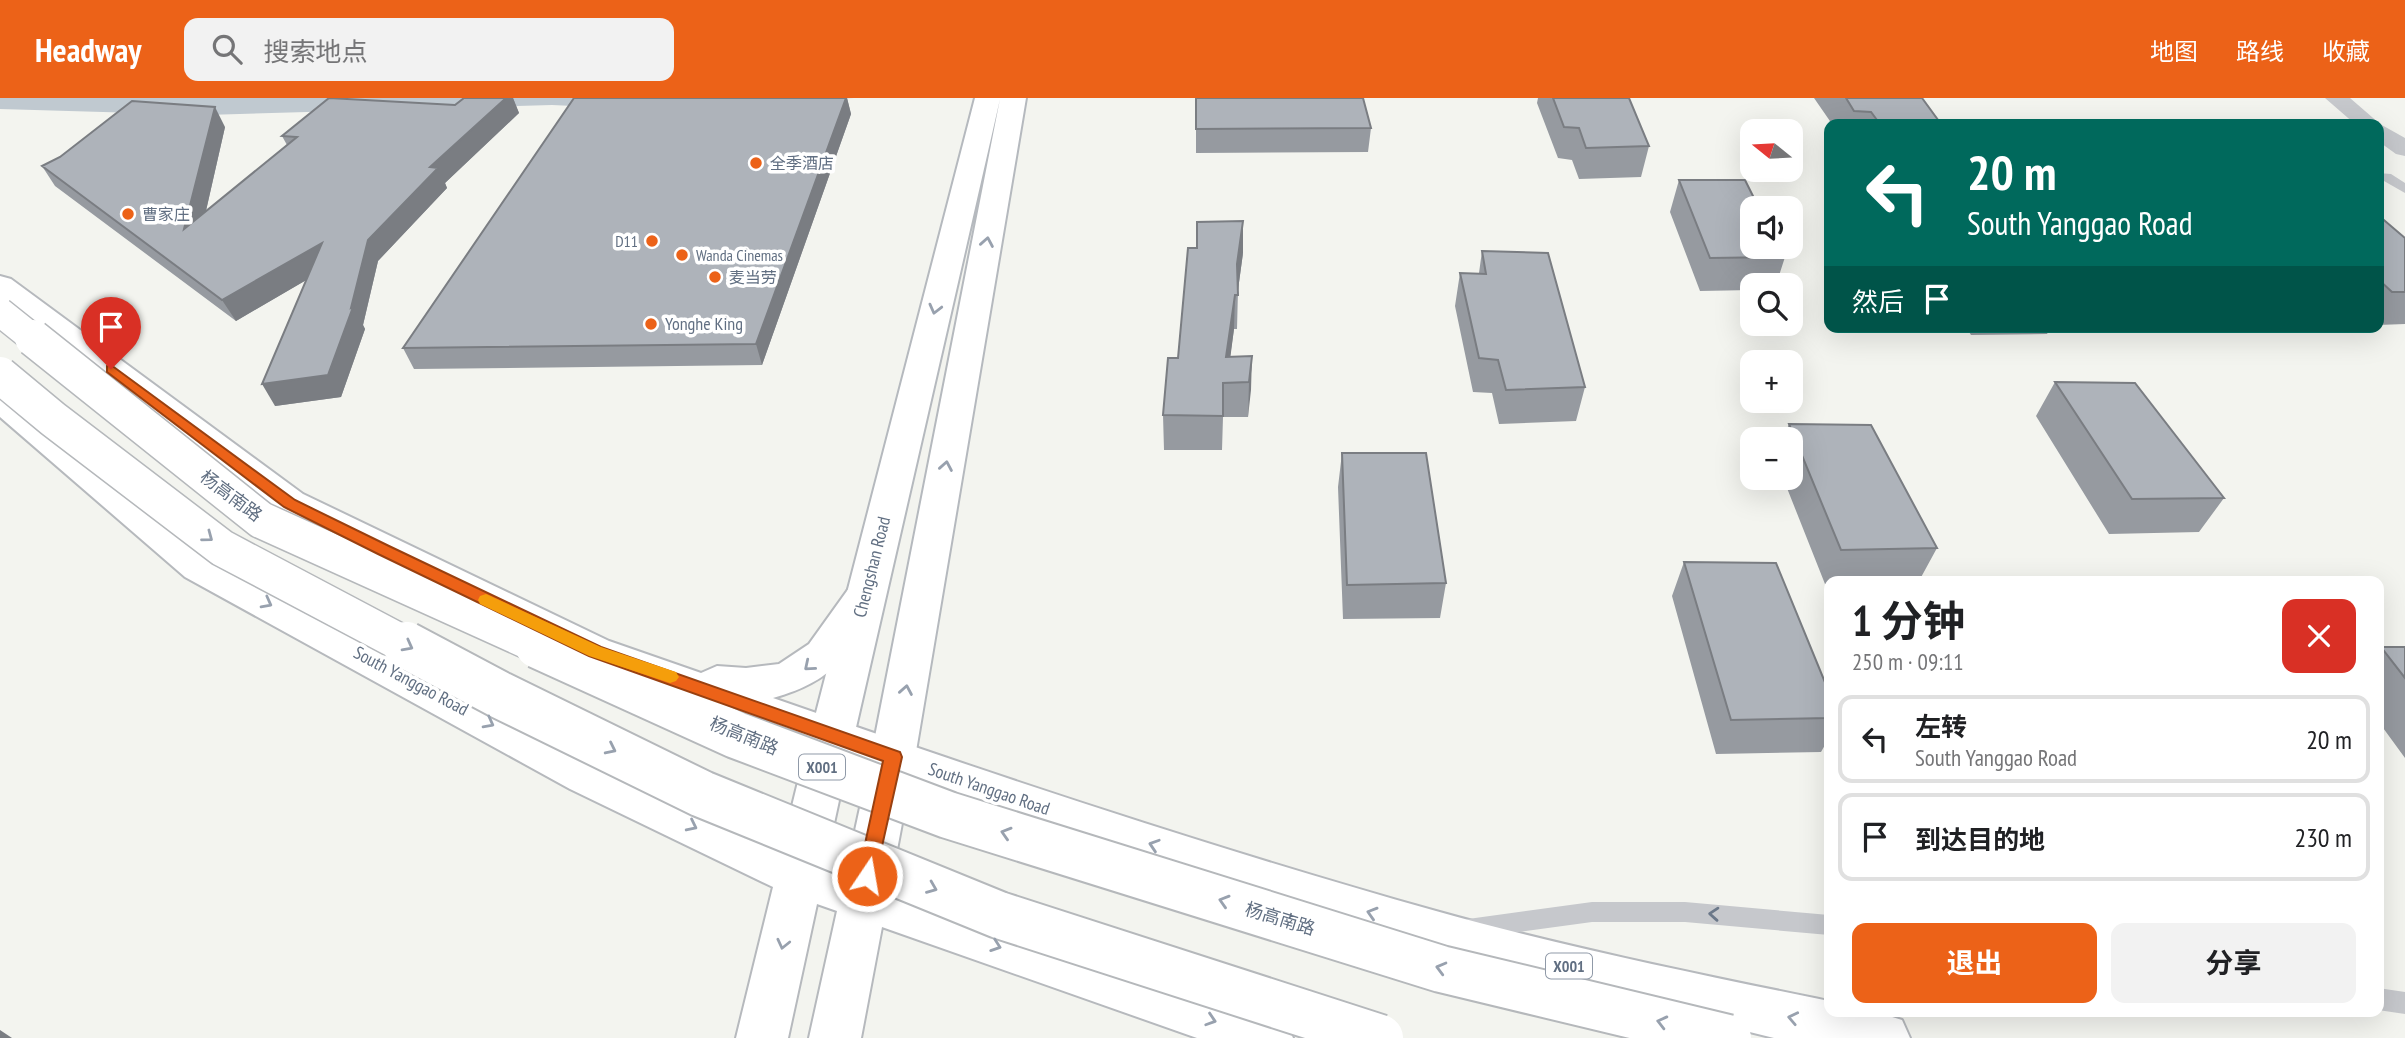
<!DOCTYPE html>
<html lang="zh">
<meta charset="utf-8">
<style>
:root{--surface:#fff;--page:#f2f2f2;--text:#202124;--muted:#757577;--line:#e0e0e0;--accent:#ec6218}
body{margin:0;font-family:"PT Sans Narrow","Noto Sans SC",sans-serif;background:var(--page);color:var(--text);height:100vh;display:flex;flex-direction:column;font-size:26px;white-space:nowrap}
*{box-sizing:border-box;margin:0}
p{font-size:23px;color:var(--muted)}
.icon{flex:none;width:38px;height:38px;fill:none;stroke:currentColor;stroke-width:2;stroke-linecap:round;stroke-linejoin:round}
.map{position:relative;flex:1;overflow:hidden}
.side{position:absolute;left:1824px;top:478px;width:560px;height:441px;display:flex;flex-direction:column;background:var(--surface);border-radius:14px;box-shadow:0 7px 28px #0002}
.side>*{flex:none}
.banner{position:absolute;left:1824px;top:21px;width:560px;height:214px;border-radius:14px;box-shadow:0 7px 28px #0002;background:#00695c;color:#fff;overflow:hidden}
.needle{width:46px;rotate:288deg}
.controls{position:absolute;left:1740px;top:21px;display:grid;gap:14px}
.controls a{display:grid;place-items:center;width:63px;height:63px;border-radius:14px;background:var(--surface);box-shadow:0 7px 28px #0002;font-size:35px}
.pin{position:absolute;display:grid;place-items:center;width:60px;height:60px;color:#fff;margin:-72px -30px;border-radius:50% 50% 50% 0;rotate:-45deg;box-shadow:0 0 7px #0007}
.pin .icon{rotate:45deg}
.me{position:absolute;width:77px;margin:-38px;rotate:12deg;stroke-linejoin:round;filter:drop-shadow(0 0 5px #0008)}
.turn{display:flex;align-items:center;gap:24px;height:147px;padding:0 28px;font-size:32px}
.turn .icon{width:91px;height:91px;stroke-width:2.5}
.turn b{display:block;font-size:49px;line-height:60px}
.then{display:flex;align-items:center;height:66px;padding:0 28px;background:#0003;gap:14px;font-size:26px}
.round{display:grid;place-items:center;flex:none;width:74px;height:74px;border-radius:14px;background:var(--page)}
.headline{display:flex;align-items:center;justify-content:space-between;height:119px;padding:0 28px}
h1{font-size:42px;font-weight:700;line-height:52px}
.primary-button{display:flex;gap:14px;margin-top:auto;padding:14px 28px}
.primary-button a{flex:1;height:80px;border-radius:14px;background:var(--accent);color:#fff;font-size:28px;font-weight:700;line-height:80px;text-align:center}
.primary-button a+a{background:var(--page);color:var(--text)}
ul{padding:0;list-style:none}
li{display:flex;align-items:center;gap:21px;height:88px;margin:0 14px 10px;padding:0 14px;border:4px solid var(--line);border-radius:14px}
li div{flex:1}
li b{display:block;font-size:26px}
li em{font-style:normal}
header{display:flex;align-items:center;gap:42px;box-sizing:border-box;height:98px;padding:0 35px;background:var(--accent);color:#fff}
header strong{font-size:33px}
nav{display:flex;gap:38px;margin-inline-start:auto;font-size:24px}
.search{width:490px;height:63px;background:var(--page);display:flex;align-items:center;gap:18px;box-sizing:border-box;padding:0 24px;border-radius:14px;color:var(--muted);font-size:26px}
.map>svg:first-child{display:block}
.water{fill:#c0c9d0}
.lines{fill:none;stroke-linecap:round;stroke-linejoin:round}
.secondary-casing{stroke:#b5b9be;stroke-width:4}
.primary-casing{stroke:#b6b9bd;stroke-width:4}
.lane{fill:#c6c8cc;fill-rule:evenodd}
.street{fill:#c6c8cc;fill-rule:evenodd}
.secondary{fill:#fff;fill-rule:evenodd}
.primary{fill:#fff;fill-rule:evenodd}
.highway-bridge-far2-casing{stroke:#b5b8bb;stroke-width:31;stroke-linecap:butt}
.highway-bridge-far1-casing{stroke:#b5b8bb;stroke-width:39;stroke-linecap:butt}
.highway-bridge-casing{stroke:#b5b8bb;stroke-width:50;stroke-linecap:butt}
.highway-bridge-far2{stroke:#fff;stroke-width:28}
.highway-bridge-far1{stroke:#fff;stroke-width:36}
.highway-bridge{stroke:#fff;stroke-width:46}
.wall{fill:#969aa0}
.shaded-wall{fill:#7a7d82}
.building{fill:#aeb3ba;stroke:#7a7d82;stroke-width:2}
.oneway{stroke:#98a1ae}
.oneway2{stroke:#6b7889}
.route{fill:#ec6218;stroke:#994010;stroke-width:2}
.slow{fill:#f59e0b}
.poi-dot{fill:#ec6218;stroke:#fff;stroke-width:2.5}
.labels{text-anchor:middle;stroke-width:7;stroke-linejoin:round;paint-order:stroke}
.far-poi-label{font-size:16px;fill:#616f82;stroke:#fff;text-anchor:start}
.shield{fill:#fff;stroke:#909aa8;stroke-width:2}
.shield-label{font-size:16px;font-weight:bold;fill:#616f82}
.poi-label{font-size:18px;fill:#616f82;stroke:#fff;text-anchor:start}
.street-label{font-size:18px;fill:#616f82;stroke:#fff}
</style>
<header>
<strong>Headway</strong>
<div class="search"><svg class="icon" aria-label="search" viewBox="0 0 24 24"><circle cx="10" cy="10" r="6"/><path d="M15 15l6 6"/></svg>搜索地点</div>
<nav><a>地图</a><a>路线</a><a>收藏</a></nav>
</header>
<div class="map">
<svg width="2405" height="940" viewBox="0 0 2405 940">
<rect width="100%" height="100%" fill="#f3f4ef"/>
<!-- water -->
<path class="water" d="M0,0H854L637,11L552,7L206,17L0,11Z"/>
<g class="lines">
<defs>
<path id="secondary" d="M975,0H1026L915,659L909,672L893,677L877,672L871,659L1000,1L854,638L847,650L832,655L817,650L810,638Z"/>
<path id="primary" d="M0,178L11,181L303,396L609,543L701,575L717,568L746,570L779,566L809,546L852,486L866,482L880,486L886,496C853,552 838,582 773,600C991,676 1212,750 1436,813C1565,849 1698,876 1829,903V914H1876L1902,922L1910,940H1774L1437,857L1158,768L910,683L890,789L1267,915L1285,922L1293,940H1197L882,829L861,940H809L837,813L817,806L788,940H736L773,789L570,691L185,479L0,319V291L12,294L213,459L602,665L782,749L807,647L581,565L277,414L0,202ZM848,661L869,668L846,774L825,767Z"/>
</defs>
<!-- secondary casing -->
<use href="#secondary" class="secondary-casing"/>
<!-- primary casing -->
<use href="#primary" class="primary-casing"/>
<!-- lane -->
<path class="lane" d="M2378,75L2391,76L2405,85V95L2384,83H2378Z
M1592,804H1685L1829,817V837L1685,824H1592L1468,841L1460,838L1457,831L1460,824L1468,821Z
M2378,890L2405,894V916L2378,912Z"/>
<!-- street -->
<path class="street" d="M2325,0H2350L2380,26L2405,40V58L2396,56L2378,43V26H2355Z"/>
<!-- secondary -->
<use href="#secondary" class="secondary"/>
<!-- primary -->
<use href="#primary" class="primary"/>
<defs>
<path id="highway-bridge-far2" d="M0,214L35,242"/>
<path id="highway-bridge-far1" d="M33,240L261,422L542,549
M0,277L53,321L222,450L409,549"/>
<path id="highway-bridge" d="M406,547L500,597L702,696L999,817L1380,940
M538,547L736,637L948,717L1441,871L1728,940"/>
</defs>
<!-- highway-bridge-far2 casing -->
<use href="#highway-bridge-far2" class="highway-bridge-far2-casing"/>
<!-- highway-bridge-far1 casing -->
<use href="#highway-bridge-far1" class="highway-bridge-far1-casing"/>
<!-- highway-bridge casing -->
<use href="#highway-bridge" class="highway-bridge-casing"/>
<!-- highway-bridge-far2 -->
<use href="#highway-bridge-far2" class="highway-bridge-far2"/>
<!-- highway-bridge-far1 -->
<use href="#highway-bridge-far1" class="highway-bridge-far1"/>
<!-- highway-bridge -->
<use href="#highway-bridge" class="highway-bridge"/>
</g>
<!-- wall -->
<path class="wall" d="M464,0H513L519,15L445,85L447,90L378,163L363,227L365,231L341,299L275,308L306,182L236,223L55,88L42,68L225,29L206,113L287,47L282,38L455,7Z
M574,0H847L851,16L762,267L414,271L403,250Z
M1196,0L1371,30L1368,54L1196,55Z
M1538,0H1629L1649,48L1641,79L1579,81L1572,62L1558,60L1537,5Z
M1814,0H1922L1941,26H1832Z
M1679,82L1785,159L1776,187H1752V192L1700,193L1670,114Z
M2378,117L2405,140V226L2378,227Z
M1482,153L1585,289L1576,323L1499,326L1492,295L1473,294L1455,208L1460,175H1479Z
M1243,155L1238,192L1237,231H1234L1230,259L1252,258L1248,319H1223L1222,352H1164L1163,317L1178,260Z
M1966,229H2051L2047,236L1971,237Z
M2055,284L2224,400L2199,434L2109,436L2036,318Z
M1789,326L1937,450L1919,483H1829V486H1825L1783,380H1790V341H1783Z
M1342,355L1446,485L1440,520L1343,521L1338,389Z
M1684,464L1829,594V640L1821,654L1716,656L1672,498Z
M2381,549H2405V660L2378,623V552Z"/>
<!-- shaded-wall -->
<path class="shaded-wall" d="M506,0H513L519,15L445,85L447,90L378,163L363,227L365,231L341,299L275,308L262,286L351,210L368,142L430,69Z
M846,0H847L851,16L762,267L756,246Z
M215,9L225,29L197,152L184,131Z
M1243,123V155L1237,199V166Z
M322,145L334,166L236,223L222,202Z
M1235,197L1234,231L1227,285L1226,259Z
M1252,258L1251,292L1248,319L1249,284Z
M0,932L12,940H0Z"/>
<!-- building -->
<path class="building" d="M329,0L455,7L464,0H506L430,69L438,70L368,142L351,210L353,209L328,277L262,286L322,145L222,202L42,68L60,59L132,3L215,9L184,131L297,39L282,38Z
M574,0H846L756,246L403,250Z
M1196,0H1363L1371,30L1196,31Z
M1553,0H1629L1649,48L1586,50L1579,30L1564,29Z
M1846,0H1922L1941,26H1880L1871,14L1854,13Z
M1679,82H1745L1759,110H1752V149H1780L1785,159L1710,160Z
M2378,117L2405,140V194H2392L2378,181Z
M1243,123L1237,166L1238,197H1235L1226,259L1252,258L1249,284L1223,285V318L1163,317L1168,260H1178L1188,150H1197V124Z
M1482,153L1548,155L1585,289L1506,292L1498,262L1479,260L1460,175L1486,176Z
M2055,284L2135,285L2224,400L2132,401Z
M1789,326L1871,327L1937,450L1841,452Z
M1342,355H1426L1446,485L1347,487Z
M1684,464L1776,465L1829,594V620L1731,622Z
M2381,549H2405V580Z"/>
<!-- one-way arrows -->
<defs><path id="oneway-chevron" d="M-2-3.5L2.5 0L-2 3.5" fill="none" stroke-width="1.6" stroke-linecap="round" stroke-linejoin="round" transform="scale(1.75)"/></defs>
<g class="oneway">
<use href="#oneway-chevron" transform="translate(987 144) rotate(-80)"/>
<use href="#oneway-chevron" transform="translate(935 211) rotate(104)"/>
<use href="#oneway-chevron" transform="translate(946 368) rotate(-80)"/>
<use href="#oneway-chevron" transform="translate(208 439) rotate(37)"/>
<use href="#oneway-chevron" transform="translate(267 505) rotate(28)"/>
<use href="#oneway-chevron" transform="translate(408 548) rotate(28)"/>
<use href="#oneway-chevron" transform="translate(809 568) rotate(140)"/>
<use href="#oneway-chevron" transform="translate(906 592) rotate(-80)"/>
<use href="#oneway-chevron" transform="translate(489 625) rotate(28)"/>
<use href="#oneway-chevron" transform="translate(611 651) rotate(26)"/>
<use href="#oneway-chevron" transform="translate(692 728) rotate(26)"/>
<use href="#oneway-chevron" transform="translate(1006 735) rotate(-163)"/>
<use href="#oneway-chevron" transform="translate(1154 747) rotate(-162)"/>
<use href="#oneway-chevron" transform="translate(932 790) rotate(22)"/>
<use href="#oneway-chevron" transform="translate(1224 803) rotate(-163)"/>
<use href="#oneway-chevron" transform="translate(1372 815) rotate(-163)"/>
<use href="#oneway-chevron" transform="translate(783 846) rotate(103)"/>
<use href="#oneway-chevron" transform="translate(996 848) rotate(19)"/>
<use href="#oneway-chevron" transform="translate(1441 870) rotate(-165)"/>
<use href="#oneway-chevron" transform="translate(1793 920) rotate(-168)"/>
<use href="#oneway-chevron" transform="translate(1211 922) rotate(18)"/>
<use href="#oneway-chevron" transform="translate(1662 924) rotate(-166)"/>
</g>
<use class="oneway2" href="#oneway-chevron" transform="translate(1714 816) rotate(-176)"/>
<!-- route -->
<path class="route" d="M111,267L295,402L389,448L601,549L900,654L902,659L874,784L867,787L860,784L858,778L883,663L589,558L378,456L284,409L107,274V268Z"/>
<!-- slow -->
<path class="slow" d="M486,496L601,549L676,574L679,579L676,583L670,585L589,558L480,506L478,502L480,498Z"/>
<!-- markers -->
<g class="poi-dot">
<circle cx="756" cy="65" r="7"/>
<circle cx="128" cy="116" r="7"/>
<circle cx="652" cy="143" r="7"/>
<circle cx="682" cy="157" r="7"/>
<circle cx="715" cy="179" r="7"/>
<circle cx="651" cy="226" r="7"/>
</g>
<g class="labels">
<!-- far-poi labels -->
<g class="far-poi-label">
<text x="770" y="71">全季酒店</text>
<text x="142" y="122">曹家庄</text>
<text x="638" y="149" text-anchor="end">D11</text>
<text x="696" y="163">Wanda Cinemas</text>
<text x="729" y="185">麦当劳</text>
</g>
<!-- shield labels -->
<g class="shield">
<rect x="799" y="656.5" width="46" height="25" rx="5"/>
<rect x="1546" y="855.5" width="46" height="25" rx="5"/>
</g>
<g class="shield-label">
<text x="822" y="675">X001</text>
<text x="1569" y="874">X001</text>
</g>
<!-- poi labels -->
<g class="poi-label">
<text x="665" y="232">Yonghe King</text>
</g>
<!-- street labels -->
<g class="street-label">
<text transform="translate(231 398) rotate(37)" y="6">杨高南路</text>
<text transform="translate(872 469) rotate(-76)" y="6">Chengshan Road</text>
<text transform="translate(411 583) rotate(28)" y="6">South Yanggao Road</text>
<text transform="translate(744 638) rotate(22)" y="6">杨高南路</text>
<text transform="translate(989 691) rotate(19)" y="6">South Yanggao Road</text>
<text transform="translate(1280 821) rotate(17)" y="6">杨高南路</text>
</g>
</g>
</svg>
<div class="controls">
<a><svg class="needle" viewBox="-14 -14 28 28"><path d="M0-13l5 13h-10z" fill="#e53935"/><path d="M0 13l5-13h-10z" fill="#757577"/></svg></a>
<a><svg class="icon" aria-label="sound" viewBox="0 0 24 24"><path d="M4 9h4l5-4v14l-5-4H4zM17 9q2 3 0 6"/></svg></a>
<a><svg class="icon" aria-label="search" viewBox="0 0 24 24"><circle cx="10" cy="10" r="6"/><path d="M15 15l6 6"/></svg></a>
<a>+</a>
<a>−</a>
</div>
<div class="pin" style="left:111px;top:271px;background:#d93025"><svg class="icon" aria-label="arrive" viewBox="0 0 24 24"><path d="M6 21V4h12l-3 4 3 4H6"/></svg></div>
<svg class="me" style="left:867px;top:778px" viewBox="-20 -20 40 40"><circle r="17" fill="#ec6218" stroke="#fff" stroke-width="3"/><path d="M0-11L8 9 0 5-8 9z" fill="#fff"/></svg>
<div class="banner">
<div class="turn"><svg class="icon" aria-label="left" viewBox="0 0 24 24"><path d="M17 20v-9H6M10 6l-5 5 5 5"/></svg><div><b>20 m</b>South Yanggao Road</div></div>
<div class="then">然后<svg class="icon" aria-label="arrive" viewBox="0 0 24 24"><path d="M6 21V4h12l-3 4 3 4H6"/></svg></div>
</div>
<section class="side">
<div class="headline"><div><h1>1 分钟</h1><p>250 m · 09:11</p></div><a class="round" style="background:#d93025;color:#fff"><svg class="icon" aria-label="close" viewBox="0 0 24 24"><path d="M6 6l12 12M18 6L6 18"/></svg></a></div>
<ul>
<li><svg class="icon" aria-label="left" viewBox="0 0 24 24"><path d="M17 20v-9H6M10 6l-5 5 5 5"/></svg><div><b>左转</b><p>South Yanggao Road</p></div><em>20 m</em></li>
<li><svg class="icon" aria-label="arrive" viewBox="0 0 24 24"><path d="M6 21V4h12l-3 4 3 4H6"/></svg><div><b>到达目的地</b></div><em>230 m</em></li>
</ul>
<div class="primary-button"><a>退出</a><a>分享</a></div>
</section>
</div>
